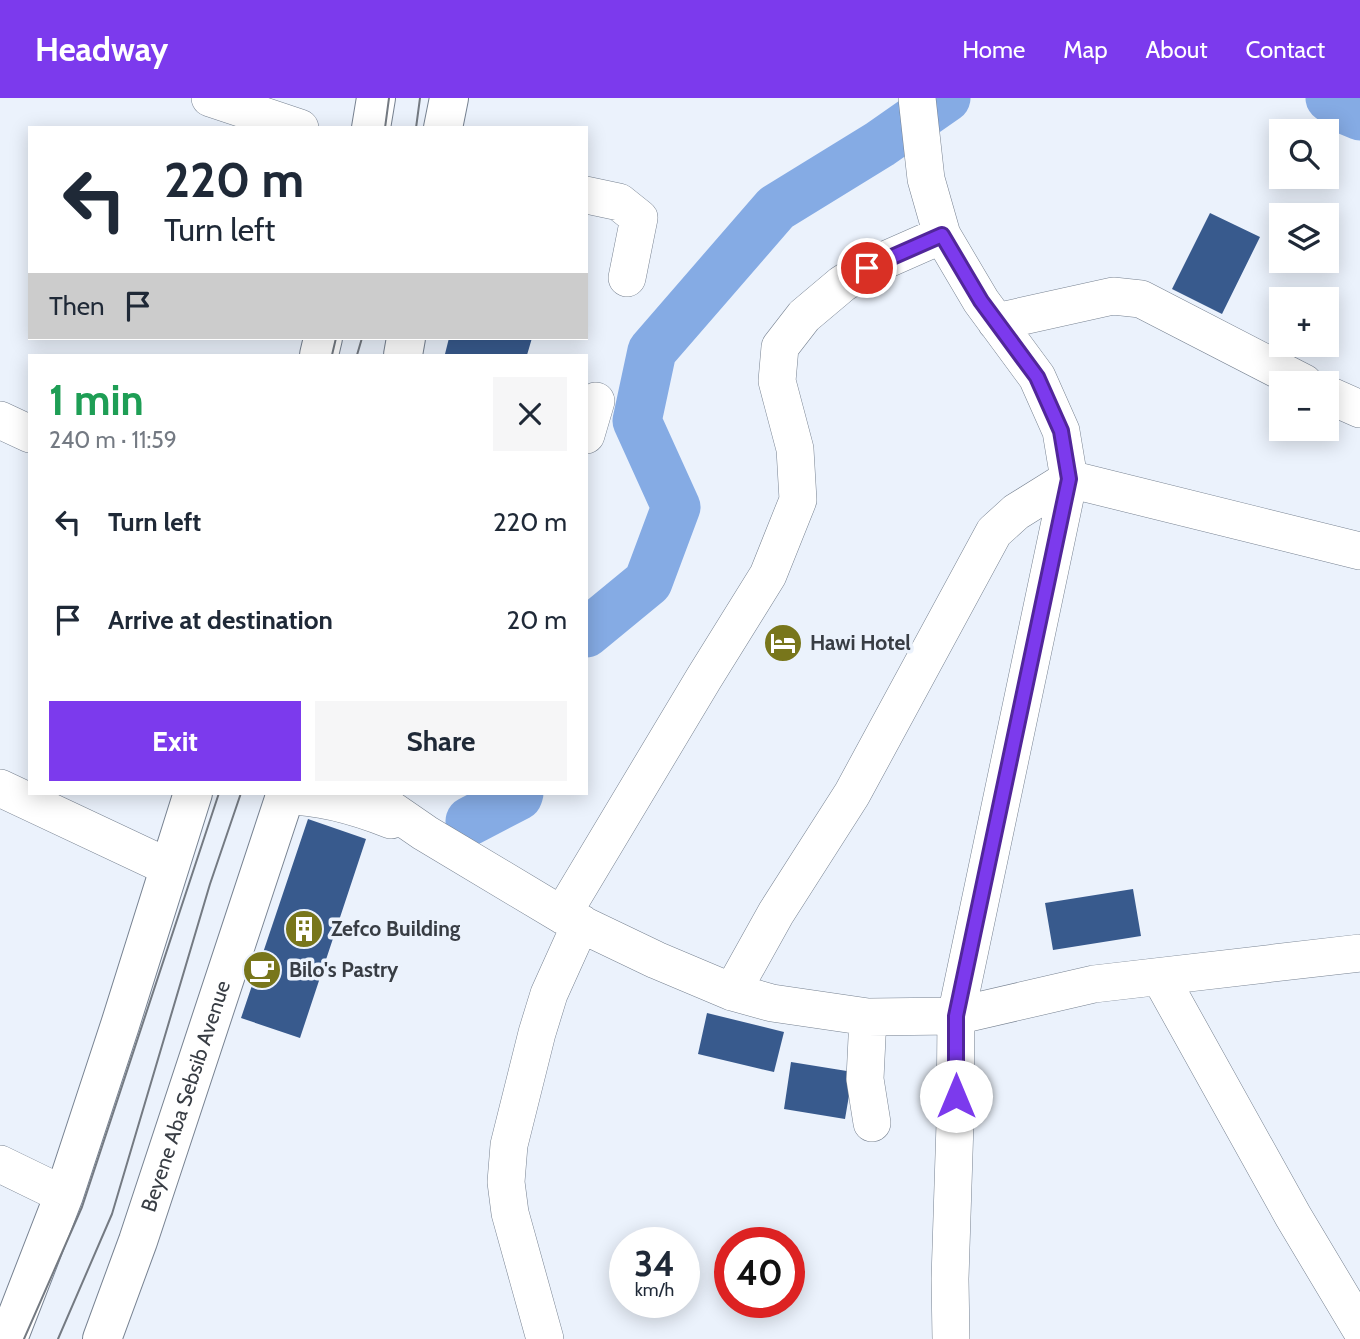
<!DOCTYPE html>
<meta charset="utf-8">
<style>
:root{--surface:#fff;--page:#f6f6f7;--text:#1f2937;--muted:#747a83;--accent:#7c3aed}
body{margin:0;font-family:Cabin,sans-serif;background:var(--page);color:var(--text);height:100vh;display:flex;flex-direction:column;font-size:26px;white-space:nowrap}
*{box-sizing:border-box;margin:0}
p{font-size:23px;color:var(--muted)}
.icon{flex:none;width:38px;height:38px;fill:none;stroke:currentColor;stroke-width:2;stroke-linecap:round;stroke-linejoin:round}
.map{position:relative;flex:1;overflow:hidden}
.drawer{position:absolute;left:28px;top:256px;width:560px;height:441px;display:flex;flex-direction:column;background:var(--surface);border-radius:0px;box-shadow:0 4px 18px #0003}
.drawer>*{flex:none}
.banner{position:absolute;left:28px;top:28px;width:560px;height:214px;border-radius:0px;box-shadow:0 4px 18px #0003;background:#fff;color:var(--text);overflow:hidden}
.tools{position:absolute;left:1269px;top:21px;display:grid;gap:14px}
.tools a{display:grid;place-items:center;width:70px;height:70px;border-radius:0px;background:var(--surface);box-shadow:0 4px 18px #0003;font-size:35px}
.speed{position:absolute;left:609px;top:1129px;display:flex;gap:14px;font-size:35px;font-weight:700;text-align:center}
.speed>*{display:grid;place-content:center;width:91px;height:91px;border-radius:50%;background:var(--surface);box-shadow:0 4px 18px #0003;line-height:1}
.speed small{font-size:18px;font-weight:400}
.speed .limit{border:10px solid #d22;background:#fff;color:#111}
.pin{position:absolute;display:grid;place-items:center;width:60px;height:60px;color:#fff;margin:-30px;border:4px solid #fff;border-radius:50%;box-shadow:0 2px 7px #0007}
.me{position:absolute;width:77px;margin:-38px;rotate:0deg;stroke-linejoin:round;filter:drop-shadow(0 0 5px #0008)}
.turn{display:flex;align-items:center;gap:24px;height:147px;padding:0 21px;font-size:32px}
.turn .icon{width:91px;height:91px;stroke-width:2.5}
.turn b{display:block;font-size:49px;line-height:60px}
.then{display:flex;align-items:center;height:66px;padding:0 21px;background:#0003;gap:14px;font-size:26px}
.round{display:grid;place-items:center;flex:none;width:74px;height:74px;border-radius:0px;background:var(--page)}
.headline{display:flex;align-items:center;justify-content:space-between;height:119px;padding:0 21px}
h1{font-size:42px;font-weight:700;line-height:52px;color:#1e9e55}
.action{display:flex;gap:14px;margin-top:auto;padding:14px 21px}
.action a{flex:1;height:80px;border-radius:0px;background:var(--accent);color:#fff;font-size:28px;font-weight:700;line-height:80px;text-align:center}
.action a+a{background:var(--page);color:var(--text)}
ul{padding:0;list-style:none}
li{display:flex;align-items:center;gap:21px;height:98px;padding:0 21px}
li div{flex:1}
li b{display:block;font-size:26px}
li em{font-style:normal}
header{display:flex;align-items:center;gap:42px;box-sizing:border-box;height:98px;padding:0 35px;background:var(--accent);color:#fff}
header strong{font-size:33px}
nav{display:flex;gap:38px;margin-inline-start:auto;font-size:24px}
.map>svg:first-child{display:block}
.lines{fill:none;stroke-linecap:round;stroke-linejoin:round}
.river{stroke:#85abe4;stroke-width:49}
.building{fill:#385a8d}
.minor-casing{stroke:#778291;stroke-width:38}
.major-casing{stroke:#778291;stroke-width:40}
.minor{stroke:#fff;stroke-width:37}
.major{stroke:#fff;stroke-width:38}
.tram{stroke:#747a82;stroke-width:2}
.route-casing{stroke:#51269a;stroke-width:18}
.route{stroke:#7c3aed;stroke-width:12}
.labels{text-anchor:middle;stroke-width:7;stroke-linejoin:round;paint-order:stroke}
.poi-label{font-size:21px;font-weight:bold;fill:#383d44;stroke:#ebf2fc;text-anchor:start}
.street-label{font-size:21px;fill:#383d44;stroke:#ebf2fc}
</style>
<header>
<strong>Headway</strong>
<nav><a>Home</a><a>Map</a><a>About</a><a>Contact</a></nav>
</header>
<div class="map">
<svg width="1360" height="1241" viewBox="0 0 1360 1241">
<rect width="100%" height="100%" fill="#ebf2fc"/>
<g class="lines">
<!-- river -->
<path class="river" d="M1330,0L1348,13L1360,18
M586,535L648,484L676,409L637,323L652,253L776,110L880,46L946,0
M470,723L518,698L519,695"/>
</g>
<!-- building -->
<path class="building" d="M1210,115L1260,139L1222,216L1172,191Z
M449,240H532L527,257H452L445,256Z
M308,721L366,741L300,940L241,920Z
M1133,791L1141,838L1053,852L1045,805Z
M707,915L784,934L774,974L698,956Z
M791,964L853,974L845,1021L784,1011Z"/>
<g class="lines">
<defs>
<path id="minor" d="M210,0L300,30
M917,0L926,81L942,137L981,203L1037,279L1061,333L1069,381L956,918L955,1025L950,1181L951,1241
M586,97L619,104L639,120L627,180
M996,224L1113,198L1141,201L1304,285
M1326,296L1360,311
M0,322L30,336
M586,337L596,303
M0,690L168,769
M367,695L425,735L562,817L656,862L732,894L772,905L868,919L956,918L1094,886L1360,855
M285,698C322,698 358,709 391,722
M562,817L704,580L768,477L798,402L795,351L777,283L780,249L804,218L842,186L867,170L942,137
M1160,879L1293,1118L1360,1230
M732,894L776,815L852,696L994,434L1016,414L1069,381L1360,453
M868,919L865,981L872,1025
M0,1066L64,1097
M545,1241L510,1115L506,1084L509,1047L537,935L549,896L581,825"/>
<g id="major">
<path d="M371,30L376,0"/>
<path d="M443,30L449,0"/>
<path d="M319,257L323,240"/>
<path d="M403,257L406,240"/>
<path d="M8,1241L64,1097L120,927L193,695"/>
<path id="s1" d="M102,1241L138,1143L286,695"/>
</g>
</defs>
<!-- minor casing -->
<use href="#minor" class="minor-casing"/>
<!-- major casing -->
<use href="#major" class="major-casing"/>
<!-- minor -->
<use href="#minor" class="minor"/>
<!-- major -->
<use href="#major" class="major"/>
<!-- tram -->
<path class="tram" d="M385,30L389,0
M416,30L420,0
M332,257L336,240
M357,257L362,240
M24,1241L82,1109L219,695
M58,1241L112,1116L210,786L241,695"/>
</g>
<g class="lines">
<defs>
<path id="route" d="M867,170L942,137L981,203L1037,279L1061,333L1069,381L956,918V998"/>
</defs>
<!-- route casing -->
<use href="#route" class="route-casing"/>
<!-- route -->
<use href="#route" class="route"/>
</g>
<!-- icons -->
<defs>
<symbol id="hotel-disc" viewBox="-11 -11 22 22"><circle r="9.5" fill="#78761b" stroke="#ebf2fc"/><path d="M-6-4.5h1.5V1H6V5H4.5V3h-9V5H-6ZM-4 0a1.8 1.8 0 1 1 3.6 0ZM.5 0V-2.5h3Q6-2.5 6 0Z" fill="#fff"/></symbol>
<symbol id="building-disc" viewBox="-11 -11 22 22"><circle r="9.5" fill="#78761b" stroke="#ebf2fc"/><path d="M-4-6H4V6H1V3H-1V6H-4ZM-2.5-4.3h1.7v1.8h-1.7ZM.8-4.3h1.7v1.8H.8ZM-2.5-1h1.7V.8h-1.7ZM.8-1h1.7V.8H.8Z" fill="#fff"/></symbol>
<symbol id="cafe-disc" viewBox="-11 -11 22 22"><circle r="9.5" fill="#78761b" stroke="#ebf2fc"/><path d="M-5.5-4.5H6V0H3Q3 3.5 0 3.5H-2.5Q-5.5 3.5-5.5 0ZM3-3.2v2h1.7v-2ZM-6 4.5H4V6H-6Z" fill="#fff"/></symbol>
</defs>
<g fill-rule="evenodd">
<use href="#hotel-disc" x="761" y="523" width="44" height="44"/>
<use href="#building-disc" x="282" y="809" width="44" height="44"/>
<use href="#cafe-disc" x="240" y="850" width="44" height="44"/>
</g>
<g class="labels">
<!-- poi labels -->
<g class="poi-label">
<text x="810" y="552">Hawi Hotel</text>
<text x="331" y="838">Zefco Building</text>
<text x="289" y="879">Bilo's Pastry</text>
</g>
<!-- street labels -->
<g class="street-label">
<text dy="7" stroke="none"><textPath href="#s1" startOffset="257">Beyene Aba Sebsib Avenue</textPath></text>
</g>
</g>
</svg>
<div class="tools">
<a><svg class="icon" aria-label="search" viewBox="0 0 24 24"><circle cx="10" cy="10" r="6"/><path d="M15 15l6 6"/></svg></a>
<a><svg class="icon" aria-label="layers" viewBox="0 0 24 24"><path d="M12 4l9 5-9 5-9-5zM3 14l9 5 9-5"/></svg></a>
<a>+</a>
<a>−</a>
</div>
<div class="speed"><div>34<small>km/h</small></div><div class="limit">40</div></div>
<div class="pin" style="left:867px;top:170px;background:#d93025"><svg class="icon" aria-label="arrive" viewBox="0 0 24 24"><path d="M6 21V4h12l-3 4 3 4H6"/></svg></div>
<svg class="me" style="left:956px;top:998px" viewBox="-20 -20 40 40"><circle r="19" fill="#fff"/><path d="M0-13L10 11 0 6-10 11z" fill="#7c3aed"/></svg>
<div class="banner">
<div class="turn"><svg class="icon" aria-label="left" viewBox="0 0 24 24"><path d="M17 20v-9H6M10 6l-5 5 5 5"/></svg><div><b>220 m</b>Turn left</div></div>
<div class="then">Then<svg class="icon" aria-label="arrive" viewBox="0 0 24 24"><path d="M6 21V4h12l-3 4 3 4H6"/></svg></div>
</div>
<section class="drawer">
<div class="headline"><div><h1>1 min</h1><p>240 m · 11:59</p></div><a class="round"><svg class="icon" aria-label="close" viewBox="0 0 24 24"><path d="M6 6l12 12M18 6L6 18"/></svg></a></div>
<ul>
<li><svg class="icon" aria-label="left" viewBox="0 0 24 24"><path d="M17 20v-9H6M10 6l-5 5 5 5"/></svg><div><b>Turn left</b></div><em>220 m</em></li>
<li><svg class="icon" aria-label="arrive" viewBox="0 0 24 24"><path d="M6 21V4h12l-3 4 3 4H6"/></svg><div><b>Arrive at destination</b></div><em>20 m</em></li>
</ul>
<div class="action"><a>Exit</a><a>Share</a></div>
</section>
</div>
